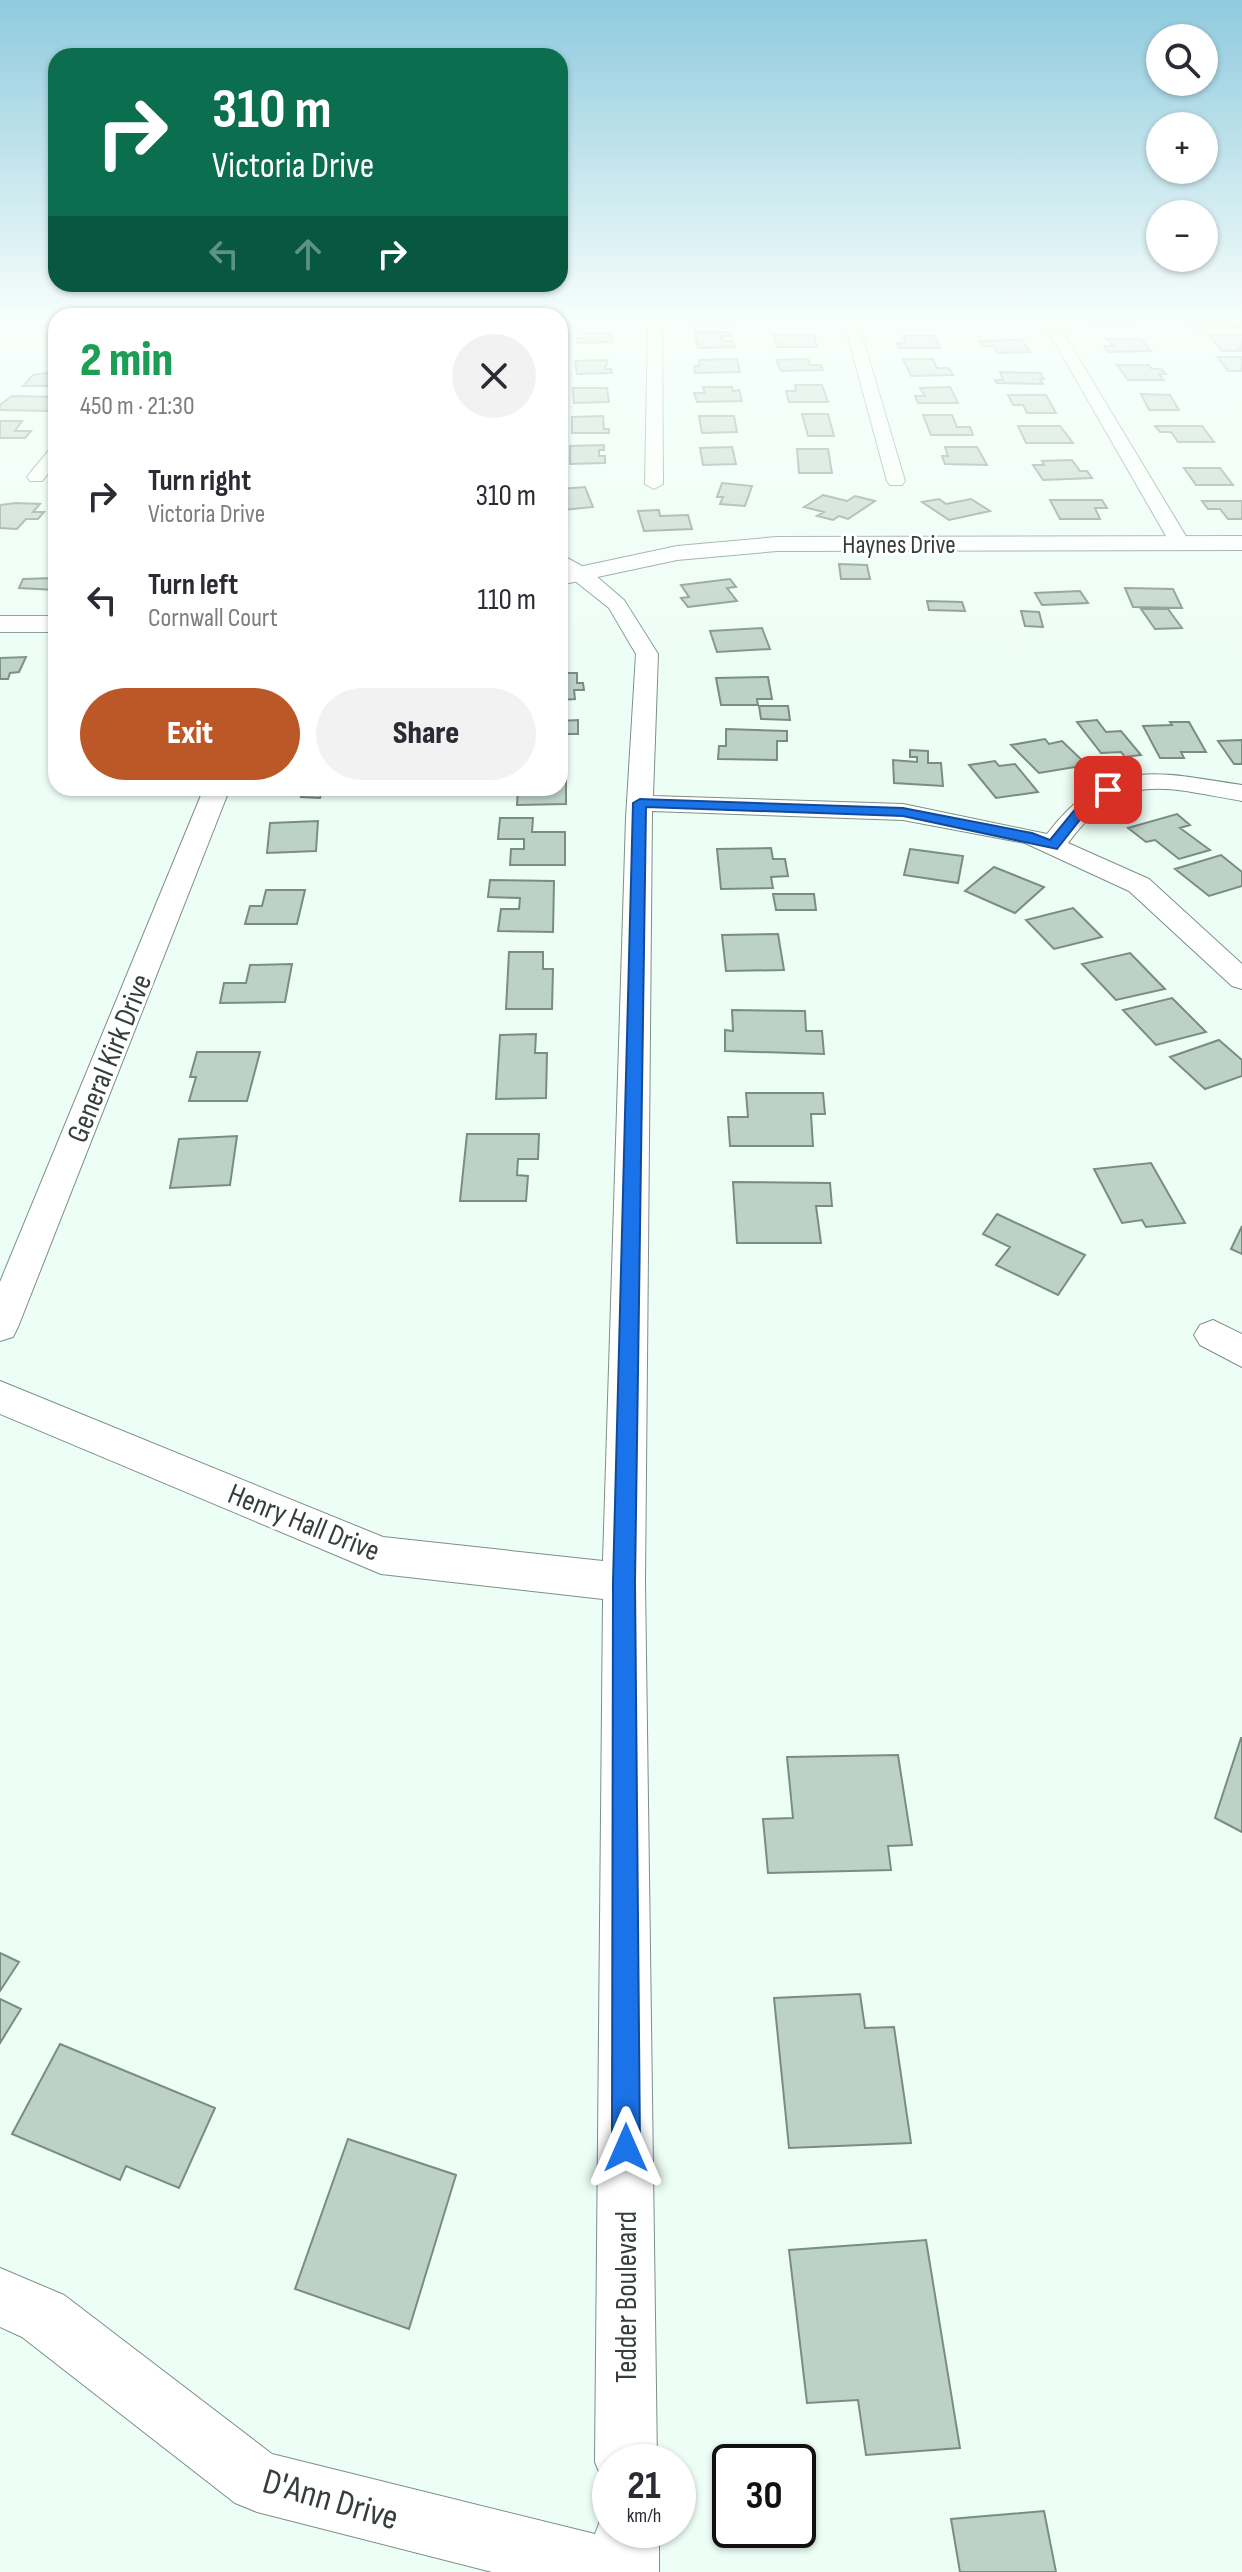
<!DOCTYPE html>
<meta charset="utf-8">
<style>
:root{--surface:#fff;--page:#f2f2f3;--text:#2b2b33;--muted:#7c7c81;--accent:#bc5727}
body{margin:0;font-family:"Sofia Sans Condensed",sans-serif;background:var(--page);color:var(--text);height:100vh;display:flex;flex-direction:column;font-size:30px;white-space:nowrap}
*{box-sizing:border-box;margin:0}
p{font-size:26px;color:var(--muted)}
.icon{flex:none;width:44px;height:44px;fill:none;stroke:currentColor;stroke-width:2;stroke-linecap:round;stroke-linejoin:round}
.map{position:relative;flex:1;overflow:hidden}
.details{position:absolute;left:48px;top:308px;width:520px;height:488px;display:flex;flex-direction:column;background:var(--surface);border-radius:24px;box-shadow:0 2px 6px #0004}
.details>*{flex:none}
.guide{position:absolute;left:48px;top:48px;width:520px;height:244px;border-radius:24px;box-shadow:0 2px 6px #0004;background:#0b6e4f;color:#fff;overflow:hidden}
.controls{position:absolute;left:1146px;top:24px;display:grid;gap:16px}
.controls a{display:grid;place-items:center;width:72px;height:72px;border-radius:50%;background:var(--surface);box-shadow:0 2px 6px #0004;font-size:40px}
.speed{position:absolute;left:592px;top:2444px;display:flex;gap:16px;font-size:40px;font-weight:700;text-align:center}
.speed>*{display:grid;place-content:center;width:104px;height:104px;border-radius:50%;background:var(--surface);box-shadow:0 2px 6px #0004;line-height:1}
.speed small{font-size:20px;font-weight:400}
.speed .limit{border:4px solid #111;border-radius:12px;background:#fff;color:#111}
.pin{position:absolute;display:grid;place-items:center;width:68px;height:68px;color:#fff;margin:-34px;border-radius:16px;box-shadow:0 4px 12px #0006}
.me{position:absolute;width:88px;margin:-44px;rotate:0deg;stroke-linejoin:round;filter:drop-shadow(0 0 6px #0008)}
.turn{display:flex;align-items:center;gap:28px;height:168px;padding:0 32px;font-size:36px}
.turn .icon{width:104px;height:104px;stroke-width:2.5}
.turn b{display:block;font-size:56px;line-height:68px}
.lanes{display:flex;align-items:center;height:76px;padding:0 32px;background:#0003;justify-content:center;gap:40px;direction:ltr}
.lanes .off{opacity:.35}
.round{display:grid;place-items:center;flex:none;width:84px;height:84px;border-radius:42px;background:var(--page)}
.headline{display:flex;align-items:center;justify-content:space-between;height:136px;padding:0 32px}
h1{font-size:48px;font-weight:800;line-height:60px;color:#1e9e55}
.primary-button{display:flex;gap:16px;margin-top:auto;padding:16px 32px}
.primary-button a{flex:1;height:92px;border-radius:48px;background:var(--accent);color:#fff;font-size:32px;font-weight:800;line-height:92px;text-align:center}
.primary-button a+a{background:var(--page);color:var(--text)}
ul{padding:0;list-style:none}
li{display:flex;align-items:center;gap:24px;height:104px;padding:0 32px}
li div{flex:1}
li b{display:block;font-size:30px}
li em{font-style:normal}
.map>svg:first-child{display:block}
.building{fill:#bcd1c7;stroke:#7a8d84;stroke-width:2}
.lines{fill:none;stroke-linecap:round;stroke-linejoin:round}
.minor-casing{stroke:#7c9087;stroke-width:2}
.tertiary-casing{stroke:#7c9087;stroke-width:2}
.minor{fill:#fff;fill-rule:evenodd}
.tertiary{fill:#fff;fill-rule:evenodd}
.route{fill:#1a73e8;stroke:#114b97;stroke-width:2}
.labels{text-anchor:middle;stroke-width:6;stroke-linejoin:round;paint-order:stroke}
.far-street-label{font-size:26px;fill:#363e3b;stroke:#fff}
.street-label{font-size:30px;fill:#363e3b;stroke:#fff}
.near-street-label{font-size:36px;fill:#363e3b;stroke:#fff}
</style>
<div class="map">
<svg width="1242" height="2572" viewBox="0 0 1242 2572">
<rect width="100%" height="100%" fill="#edfef6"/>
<!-- building -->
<path class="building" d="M692,322H733L734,324L694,325Z
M1089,322H1129L1132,326H1093Z
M1186,322L1237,323L1241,328H1198Z
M695,332H729L730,336H721L722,341H733L735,347L698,348Z
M584,333H611L612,342L577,343V338H584Z
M774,335H814L817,347H777Z
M1209,335H1242V348H1239L1242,351H1222Z
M903,336H935L940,348H899L897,343H906Z
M1107,339H1141L1151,351L1108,352L1104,346H1113Z
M1022,340L1030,352L997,353L994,346H982L980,341Z
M1217,357H1242V371H1228Z
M737,359L740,372L695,373L694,366H700L699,360Z
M808,359L810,365H821L823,370L781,371L776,360Z
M903,359H933L937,368H949L953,375L911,376Z
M608,360L605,369H611L612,373L577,374L575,361Z
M1117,365H1149L1152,369H1161L1166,374H1159L1164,380H1128Z
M1000,372L1041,373L1044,379H1040L1043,384L997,383L995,380H1003Z
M46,373H56V386H23L33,375Z
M795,385H822L828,402H789L786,391H796Z
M703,387H732L733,391L739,390L742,401L697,402L694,393H705Z
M950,387L958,403H918L915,396H925L920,388Z
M573,388H607L609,402L574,403Z
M1141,394L1170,395L1179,410H1149Z
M1008,395H1046L1056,413H1027L1023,405H1013Z
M12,396L56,397L50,405H55L49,411L0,410V405Z
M802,414H828L834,436H808Z
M923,415H952L957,427H970L973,435H931Z
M603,416L604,429H609V433H572V417Z
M699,416H734L737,432L702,433Z
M0,421H22L15,431H31L25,438H0Z
M1018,426H1060L1073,443H1026Z
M1155,426H1202L1214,442H1178L1171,432H1160Z
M604,445V450H599V456H605V463L570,464V446Z
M732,447L736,464L703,465L700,448Z
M945,447H977L987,465L945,464L942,456H948Z
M797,449H828L832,473H799Z
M1072,460L1080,471H1087L1092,478L1043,480L1033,465H1044L1042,461Z
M1184,468H1220L1233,485H1196Z
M722,483L752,486L745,506L720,504L723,497H717Z
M585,487L593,507L563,510L560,489Z
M823,495L847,501L855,496L875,501L848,519L839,516L833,520L817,516L824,512L804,507Z
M939,499L946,504L971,499L990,511L949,520L922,502Z
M1050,500H1102L1107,508H1095L1100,519H1060Z
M1202,501H1242V519H1228L1220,509H1208Z
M16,503L40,504L33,512H44L38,519H26L17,529L0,528V505Z
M659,510L660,516L688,515L692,529L644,531L638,511Z
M839,564L867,565L870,579H841Z
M56,578V590L19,588L23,579Z
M730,579L736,587L727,588L737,601L688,607L681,598L689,597L681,585Z
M1125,588L1173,589L1182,608L1133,607Z
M1080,591L1088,603L1042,605L1035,593Z
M927,601L962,602L965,611L929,610Z
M1141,609H1168L1182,628L1155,629Z
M1021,611L1039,612L1043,627L1025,626Z
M762,628L770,649L717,652L710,631Z
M26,657L19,672L10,673L8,679H0V658Z
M560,673H577V683H583L584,690H574L575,699L560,700Z
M768,677L772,699H757L758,705H721L716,678Z
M759,706H788L790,720L761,719Z
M578,720V734H567V749H560V721Z
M1097,720L1106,732L1121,731L1141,755L1125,757L1121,752L1101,753L1077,722Z
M1170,722H1189L1206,752H1181L1184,758H1160L1143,726L1172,725Z
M726,729L787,731V741H777V760L718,759L719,746H726Z
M1045,739L1049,744L1062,741L1087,765L1039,773L1011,745Z
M1242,740V764H1234L1218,741Z
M910,750L928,751V763H941L943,786L894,783L893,760L917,762V757H910Z
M995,761L999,766L1015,764L1038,792L996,798L969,765Z
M560,773H566V804L517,805L518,788H560Z
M286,788H323L320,798L301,797L304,789Z
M1177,814L1190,825L1180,828L1210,850L1179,859L1155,840L1146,842L1128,828Z
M500,818H533L532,832H565V865H510L511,849H524V839H498Z
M318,821L316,851L267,853L270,823Z
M771,848L773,859H785L788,876L771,877L773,888L721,889L717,849Z
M910,849L963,856L958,883L904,875Z
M1221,855L1242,872V886L1209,896L1175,869Z
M994,867L1044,887L1015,913L965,891Z
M490,880L554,881L553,932L498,931L501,909H519L520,898L488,897Z
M266,890H305L297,924H245L250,906H262Z
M773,894H814L816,910H776Z
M1073,908L1102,937L1054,949L1026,920Z
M778,934L784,970L726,971L722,935Z
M509,952H543V969H553L552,1009H506Z
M1130,953L1165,989L1116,1000L1082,964Z
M292,964L285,1002L220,1003L224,983H246L250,965Z
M1172,998L1206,1032L1156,1045L1123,1010Z
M732,1010L805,1011L806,1031H822L824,1054L725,1051V1030L733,1031Z
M536,1034L535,1053H547L546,1098L496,1099L500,1035Z
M1219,1040L1242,1060V1076L1205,1089L1170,1057Z
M197,1052H260L247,1101H189L196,1077H190Z
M746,1093H823L825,1114H811L813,1146H730L728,1117H748Z
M467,1134H539L538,1159H518L517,1175L528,1176L526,1201H460Z
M237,1136L230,1185L170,1188L179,1139Z
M1151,1163L1185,1223L1146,1227L1142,1220L1122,1223L1094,1169Z
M733,1182L830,1183L832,1206H816L821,1243H737Z
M997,1214L1085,1255L1058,1295L996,1265L1010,1247L983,1234Z
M1242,1226V1254L1231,1249Z
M1241,1738H1242V1832L1215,1818Z
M898,1755L912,1845L888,1846L891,1870L768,1873L763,1819L793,1818L787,1757Z
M0,1953L19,1962L0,1991Z
M860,1994L865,2028L894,2027L911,2143L789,2148L774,1998Z
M0,1999L21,2009L0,2043Z
M60,2044L215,2108L179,2188L126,2166L120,2180L12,2134Z
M348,2139L456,2175L409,2329L295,2289Z
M926,2240L960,2448L866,2455L858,2400L807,2403L789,2250Z
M1044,2511L1056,2572H960L951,2519Z"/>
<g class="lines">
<defs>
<path id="minor" d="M648,322H662L663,484L654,489L645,484Z
M844,322H858L905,481L902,485H890L887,481Z
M1043,322H1057L1190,543L1187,547L1180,549L1170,543Z
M56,448V464L42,481H30L27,477L30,473L50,449Z
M560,554L589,570L624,600L658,654L653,796L903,804L1047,834C1107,756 1155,772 1242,785V801C1161,787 1122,770 1068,843L1149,879L1242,964V989L1232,986L1129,891L1025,843L903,820L652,811L645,1582L657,2462H610V2486L604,2484L595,2462L603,1599L381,1574L0,1414V1381L383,1537L603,1561L626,818L636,654L609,608L560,569Z
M204,788H230L18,1327L13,1337L0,1341V1282Z
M1213,1320L1242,1334V1367L1200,1345L1194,1335L1200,1325Z
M0,2268L64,2295L272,2454L595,2534L605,2508L610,2505V2530H659V2572H492L257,2512L235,2503L22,2337L0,2327Z"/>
<path id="tertiary" d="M1242,536V550L777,551L677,560L560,585V571L677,546L777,537Z
M0,616H56V632H0Z"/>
</defs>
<!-- minor casing -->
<use href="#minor" class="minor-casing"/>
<!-- tertiary casing -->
<use href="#tertiary" class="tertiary-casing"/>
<!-- minor -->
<use href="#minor" class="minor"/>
<!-- tertiary -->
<use href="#tertiary" class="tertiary"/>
</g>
<!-- sky -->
<linearGradient id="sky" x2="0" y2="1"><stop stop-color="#8fcade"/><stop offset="0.47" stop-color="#f7fffb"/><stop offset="1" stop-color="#f7fffb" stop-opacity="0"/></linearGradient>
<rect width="1242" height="682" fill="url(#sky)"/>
<!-- route -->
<path class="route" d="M1108,786L1114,790L1112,792L1086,812L1057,849L903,816L646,807L635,1582L640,2148L635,2158L626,2162L616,2158L612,2148L613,1582L633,803L640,799L903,808L1032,833L1050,840L1077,807Z"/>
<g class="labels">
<!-- far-street labels -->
<g class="far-street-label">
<text x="899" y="553">Haynes Drive</text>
</g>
<!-- street labels -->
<g class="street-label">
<text transform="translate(109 1058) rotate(-68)" y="10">General Kirk Drive</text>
<text transform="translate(304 1522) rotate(22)" y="10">Henry Hall Drive</text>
<text transform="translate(626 2297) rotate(-90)" y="10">Tedder Boulevard</text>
</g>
<!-- near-street labels -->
<g class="near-street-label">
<text transform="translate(331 2498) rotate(16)" y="13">D'Ann Drive</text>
</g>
</g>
</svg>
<div class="controls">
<a><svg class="icon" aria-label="search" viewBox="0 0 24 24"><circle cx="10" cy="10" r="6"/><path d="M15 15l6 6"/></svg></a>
<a>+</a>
<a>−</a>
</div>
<div class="speed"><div>21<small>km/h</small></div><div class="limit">30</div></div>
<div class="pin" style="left:1108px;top:790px;background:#d93025"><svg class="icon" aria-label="arrive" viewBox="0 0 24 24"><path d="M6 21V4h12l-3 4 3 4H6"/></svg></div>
<svg class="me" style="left:626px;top:2148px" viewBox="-20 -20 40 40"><path d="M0-17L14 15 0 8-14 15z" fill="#1a73e8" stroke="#fff" stroke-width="4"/></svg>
<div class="guide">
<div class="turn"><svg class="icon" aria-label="right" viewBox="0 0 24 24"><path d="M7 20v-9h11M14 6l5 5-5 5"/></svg><div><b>310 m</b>Victoria Drive</div></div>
<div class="lanes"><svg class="icon off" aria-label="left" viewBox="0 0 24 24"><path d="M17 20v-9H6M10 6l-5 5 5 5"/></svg><svg class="icon off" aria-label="ahead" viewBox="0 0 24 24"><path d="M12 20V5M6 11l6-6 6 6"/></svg><svg class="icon" aria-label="right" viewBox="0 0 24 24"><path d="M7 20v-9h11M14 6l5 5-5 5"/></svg></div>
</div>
<section class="details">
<div class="headline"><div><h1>2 min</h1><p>450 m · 21:30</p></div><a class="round"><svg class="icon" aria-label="close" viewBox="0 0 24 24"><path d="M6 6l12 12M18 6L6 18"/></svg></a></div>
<ul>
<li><svg class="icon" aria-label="right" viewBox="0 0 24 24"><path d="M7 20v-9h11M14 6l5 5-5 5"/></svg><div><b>Turn right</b><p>Victoria Drive</p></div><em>310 m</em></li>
<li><svg class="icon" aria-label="left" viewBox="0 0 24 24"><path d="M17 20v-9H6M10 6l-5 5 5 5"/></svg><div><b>Turn left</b><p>Cornwall Court</p></div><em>110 m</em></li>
</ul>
<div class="primary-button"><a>Exit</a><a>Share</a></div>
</section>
</div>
